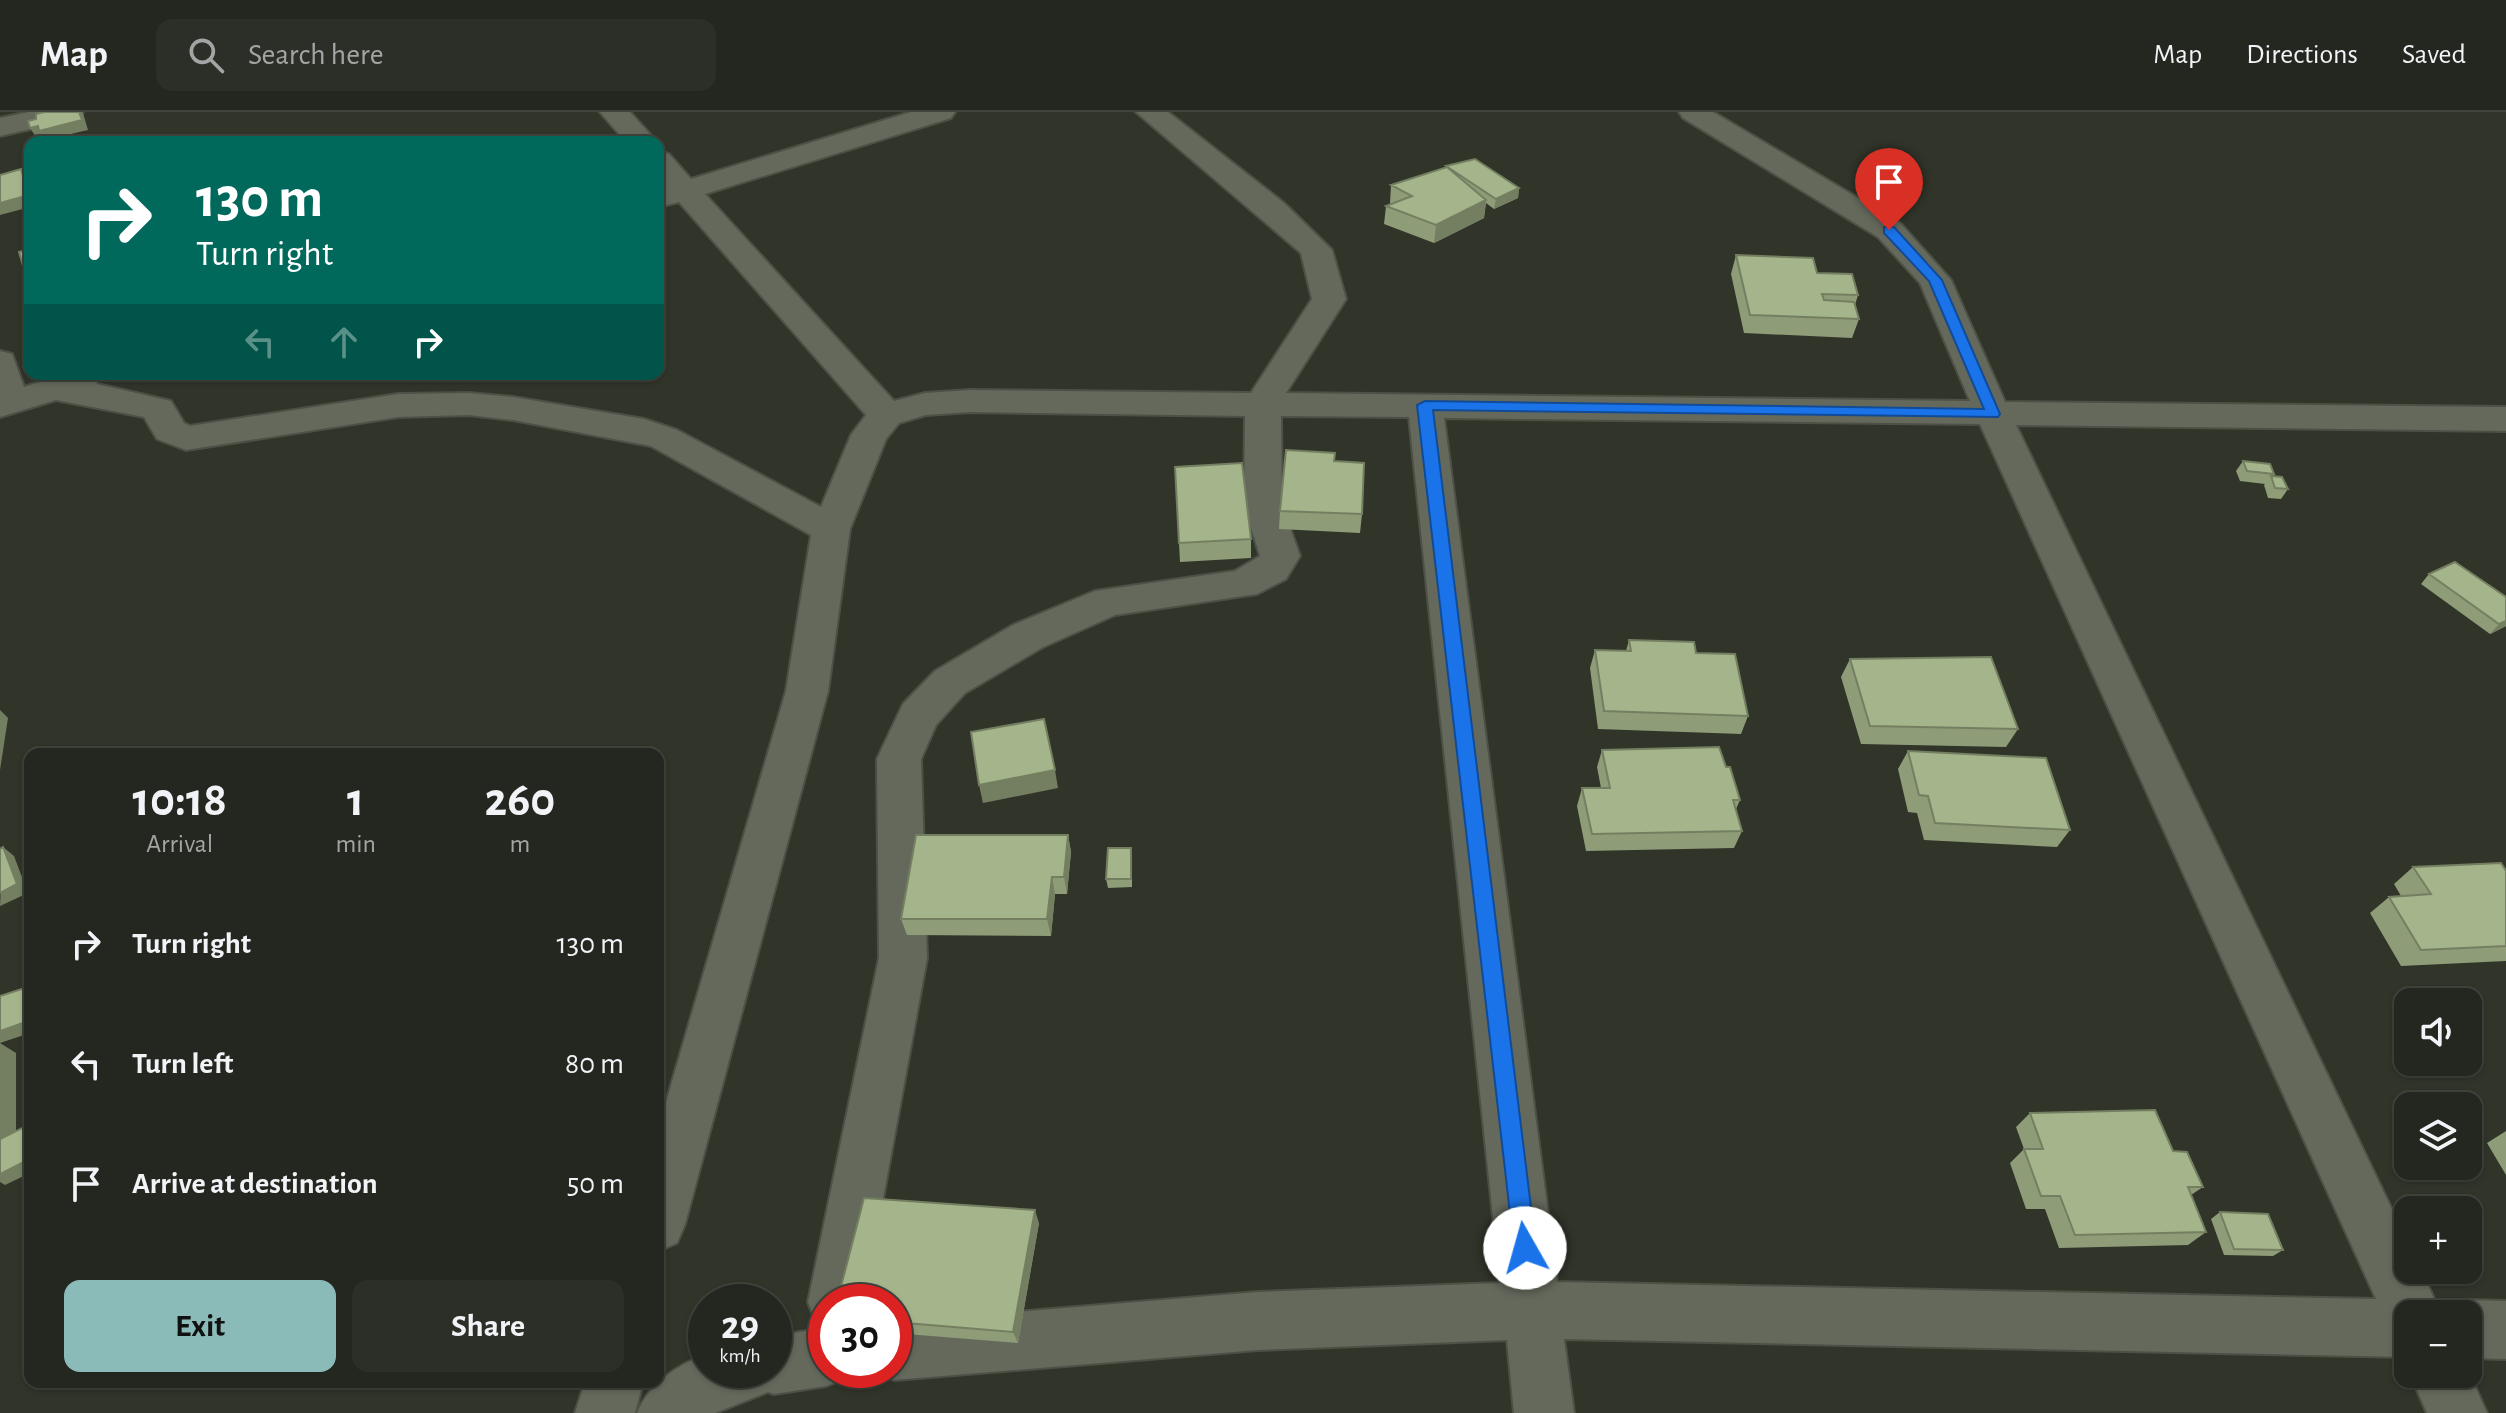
<!DOCTYPE html>
<meta charset="utf-8">
<style>
:root{--surface:#24271f;--page:#2c2f28;--text:#f1f3f6;--muted:#a3a5a4;--line:#41443d;--accent:#8bbbb9}
body{margin:0;font-family:"Alegreya Sans",sans-serif;background:var(--page);color:var(--text);height:100vh;display:flex;flex-direction:column;font-size:30px;white-space:nowrap}
*{box-sizing:border-box;margin:0}
p{font-size:26px;color:var(--muted)}
.icon{flex:none;width:44px;height:44px;fill:none;stroke:currentColor;stroke-width:2;stroke-linecap:round;stroke-linejoin:round}
.map{position:relative;flex:1;overflow:hidden}
.panel{position:absolute;left:24px;top:636px;width:640px;height:640px;display:flex;flex-direction:column;background:var(--surface);border-radius:16px;box-shadow:0 2px 6px #0004,0 0 0 2px var(--line)}
.panel>*{flex:none}
.banner{position:absolute;left:24px;top:24px;width:640px;height:244px;border-radius:16px;box-shadow:0 2px 6px #0004,0 0 0 2px var(--line);background:#00695c;color:#fff;overflow:hidden}
.buttons{position:absolute;left:2394px;top:876px;display:grid;gap:16px}
.buttons a{display:grid;place-items:center;width:88px;height:88px;border-radius:16px;background:var(--surface);box-shadow:0 2px 6px #0004,0 0 0 2px var(--line);font-size:40px}
.speed{position:absolute;left:688px;top:1172px;display:flex;gap:16px;font-size:40px;font-weight:700;text-align:center}
.speed>*{display:grid;place-content:center;width:104px;height:104px;border-radius:50%;background:var(--surface);box-shadow:0 2px 6px #0004,0 0 0 2px var(--line);line-height:1}
.speed small{font-size:20px;font-weight:400}
.speed .limit{border:12px solid #d22;background:#fff;color:#111}
.pin{position:absolute;display:grid;place-items:center;width:68px;height:68px;color:#fff;margin:-82px -34px;border-radius:50% 50% 50% 0;rotate:-45deg;box-shadow:0 0 8px #0007}
.pin .icon{rotate:45deg}
.me{position:absolute;width:88px;margin:-44px;rotate:353deg;stroke-linejoin:round;filter:drop-shadow(0 0 6px #0008)}
.turn{display:flex;align-items:center;gap:28px;height:168px;padding:0 40px;font-size:36px}
.turn .icon{width:104px;height:104px;stroke-width:2.5}
.turn b{display:block;font-size:56px;line-height:68px}
.lanes{display:flex;align-items:center;height:76px;padding:0 40px;background:#0003;justify-content:center;gap:40px;direction:ltr}
.lanes .off{opacity:.35}
.eta{display:flex;justify-content:space-evenly;align-items:center;height:136px;text-align:center}
.eta b{font-size:48px;font-weight:700;line-height:56px}
.button{display:flex;gap:16px;margin-top:auto;padding:16px 40px}
.button a{flex:1;height:92px;border-radius:16px;background:var(--accent);color:#111;font-size:32px;font-weight:700;line-height:92px;text-align:center}
.button a+a{background:var(--page);color:var(--text)}
ul{padding:0;list-style:none}
li{display:flex;align-items:center;gap:24px;height:120px;padding:0 40px}
li div{flex:1}
li b{display:block;font-size:30px}
li em{font-style:normal}
header{display:flex;align-items:center;gap:48px;box-sizing:border-box;height:112px;padding:0 40px;background:var(--surface);border-bottom:2px solid var(--line)}
header strong{font-size:38px}
nav{display:flex;gap:44px;margin-inline-start:auto;font-size:28px}
.search{width:560px;height:72px;background:var(--page);display:flex;align-items:center;gap:20px;box-sizing:border-box;padding:0 28px;border-radius:16px;color:var(--muted);font-size:30px}
.map>svg:first-child{display:block}
.lines{fill:none;stroke-linecap:round;stroke-linejoin:round}
.minor-casing{stroke:#4c5046;stroke-width:4}
.minor{fill:#64695c;fill-rule:evenodd}
.wall{fill:#8e9c78}
.shaded-wall{fill:#747f61}
.building{fill:#a5b58b;stroke:#747f61;stroke-width:2}
.route{fill:#1a73e8;stroke:#114b97;stroke-width:2}
</style>
<header>
<strong>Map</strong>
<div class="search"><svg class="icon" aria-label="search" viewBox="0 0 24 24"><circle cx="10" cy="10" r="6"/><path d="M15 15l6 6"/></svg>Search here</div>
<nav><a>Map</a><a>Directions</a><a>Saved</a></nav>
</header>
<div class="map">
<svg width="2506" height="1301" viewBox="0 0 2506 1301">
<rect width="100%" height="100%" fill="#303429"/>
<g class="lines">
<defs>
<path id="minor" d="M29,0H83L79,6L0,24V6Z
M600,0H630L657,30H626Z
M911,0H955L951,6L705,82L894,289L925,281L970,278L1251,281L1312,187L1301,141L1136,0H1168L1284,91L1332,138L1346,187L1286,281L1970,289L1920,171L1878,125L1683,6L1679,0H1713L1900,111L1951,168L2005,290L2506,295V319L2016,313L2408,1131V1158H2421L2441,1202H2408V1245L1564,1227L1574,1301H1514L1507,1228L1258,1238L894,1268L874,1259L894,1258V1210L1258,1180L1500,1171L1409,305L1281,304L1282,394L1300,444L1286,467L1257,482L1115,503L1043,535L965,581L936,613L921,647L927,846L864,1190H826V1214L816,1210L808,1190L879,846L877,647L903,592L935,559L1013,513L1095,479L1235,459L1260,444L1244,394L1245,304L970,300L926,303L899,311L886,327L850,417L828,579L685,1112L677,1131L658,1139V1018L786,579L811,423L651,334L513,308L469,303L398,305L186,338L157,327L144,305L56,288L0,305V239L12,242L24,275L66,262H94L97,272L171,289L184,311L190,314L398,282L469,281L513,285L644,307L677,318L821,395L851,323L866,303L679,90L658,95V77L665,75L658,66V39L669,42L691,67ZM1444,306L1980,312L2376,1187L1557,1170Z
M2468,1188L2506,1189V1247L2468,1246V1202H2446L2448,1197Z
M826,1216V1258H850L847,1266L826,1274L774,1282L768,1280L715,1301H637C650,1271 676,1254 706,1242V1258H774V1224Z
M2468,1259L2487,1301H2427L2410,1262H2468Z
M585,1270H643L635,1301H575Z"/>
</defs>
<!-- minor casing -->
<use href="#minor" class="minor-casing"/>
<!-- minor -->
<use href="#minor" class="minor"/>
</g>
<!-- wall -->
<path class="wall" d="M1446,55L1519,76L1518,86L1494,97L1486,91L1484,106L1434,131L1384,112L1386,94L1391,92L1390,91L1391,73Z
M1736,143L1817,161L1858,183L1855,193L1859,207L1852,226L1744,221L1731,162Z
M1334,349L1362,402L1360,421L1279,417L1280,399Z
M2243,349L2274,362L2273,364L2288,377L2281,387L2268,386L2264,373L2265,372L2240,369L2236,359Z
M1175,355L1251,427V446L1180,450Z
M2429,462L2506,514L2490,522L2421,472Z
M1629,528L1696,541L1748,604L1741,622L1598,617L1590,556L1595,538L1626,539Z
M1850,547L2018,617L2006,635L1861,632L1841,565Z
M1602,638L1726,655L1740,688L1736,697L1742,719L1734,736L1586,739L1577,694L1582,676H1601L1597,655Z
M1908,639L2070,718L2057,735L1924,728L1917,701L1908,700L1898,657Z
M1068,723L1071,740L1067,782H1055L1051,824L907,823L901,807Z
M1132,745V775L1108,776L1106,767Z
M2413,755L2506,759V849L2401,854L2370,801L2389,785L2401,784L2394,772Z
M2030,1001L2173,1039L2203,1075L2191,1083L2206,1120L2188,1133L2059,1136L2045,1097H2026L2010,1051L2024,1037L2016,1015Z
M2506,1019V1063L2487,1031Z
M2220,1100L2283,1138L2273,1144L2224,1143L2211,1107Z
M1039,1111L1018,1231L894,1221V1190Z"/>
<!-- shaded-wall -->
<path class="shaded-wall" d="M79,0L83,1L88,18L45,28L42,24L36,25L30,16Z
M21,57L28,67L30,74V95L0,103V91Z
M1519,76L1518,86L1494,97L1496,87Z
M1486,88L1484,106L1434,131L1436,113Z
M658,193L659,197L662,230L658,231Z
M2506,509V514L2490,522L2499,512Z
M0,598L8,606L0,658Z
M1055,658L1058,676L983,691L979,673Z
M1068,723L1071,740L1067,782L1064,765Z
M3,735L14,744L28,781L0,794Z
M1052,765L1055,782L1051,824L1047,807Z
M25,876L30,880V921L0,931L16,941V1024L0,1031V919Z
M30,1047V1061L5,1073L0,1070V1062Z
M1035,1098L1039,1111L1018,1231L1013,1220Z"/>
<!-- building -->
<path class="building" d="M44,0H79L82,8L39,19L38,14L30,16L28,9L36,7V2Z
M248,26V30H230Z
M127,27V30H113Z
M1475,47L1519,76L1496,87L1446,54Z
M1447,55L1486,88L1436,113L1386,94L1412,84L1391,73Z
M21,57L29,83L0,91V63Z
M30,137V178L19,140Z
M1736,143L1813,146L1817,161L1852,162L1858,183L1822,182L1824,188L1854,190L1859,207L1750,203Z
M1286,338L1335,341L1334,349L1364,351L1362,402L1280,399Z
M2243,349L2270,352L2274,362L2247,359Z
M1242,351L1251,427L1179,431L1175,355Z
M2271,364L2282,365L2288,377L2275,376Z
M2455,450L2506,485V509L2499,512L2429,462Z
M1629,528L1694,530L1696,541L1735,542L1748,604L1604,599L1595,538L1631,539Z
M1991,545L2018,617L1870,614L1850,547Z
M1044,607L1055,658L979,673L971,620Z
M1719,635L1726,655H1730L1740,688H1733L1742,719L1592,722L1582,676H1610L1602,638Z
M1908,639L2046,646L2070,718L1935,711L1928,684L1919,683Z
M916,723H1068L1064,765H1052L1047,807H901Z
M3,735L17,772L0,781V737Z
M1108,736H1131V767H1106Z
M2501,751L2506,759V834L2421,838L2389,785L2431,782L2413,755Z
M25,876L23,911L0,919V884Z
M2155,998L2173,1039L2187,1040L2203,1075H2188L2206,1120L2075,1123L2060,1084H2041L2024,1037H2043L2030,1001Z
M30,1012V1047L0,1062V1027Z
M864,1086L1035,1098L1013,1220L894,1210V1190H837Z
M2220,1100L2268,1102L2283,1138L2234,1137Z"/>
<!-- route -->
<path class="route" d="M1884,115H1894L1942,168L2000,302L1998,305L1433,298L1536,1136L1533,1144L1525,1147L1517,1144L1514,1136L1417,293L1425,289L1984,297L1929,169L1884,121Z"/>
</svg>
<div class="buttons">
<a><svg class="icon" aria-label="sound" viewBox="0 0 24 24"><path d="M4 9h4l5-4v14l-5-4H4zM17 9q2 3 0 6"/></svg></a>
<a><svg class="icon" aria-label="layers" viewBox="0 0 24 24"><path d="M12 4l9 5-9 5-9-5zM3 14l9 5 9-5"/></svg></a>
<a>+</a>
<a>−</a>
</div>
<div class="speed"><div>29<small>km/h</small></div><div class="limit">30</div></div>
<div class="pin" style="left:1889px;top:118px;background:#d93025"><svg class="icon" aria-label="arrive" viewBox="0 0 24 24"><path d="M6 21V4h12l-3 4 3 4H6"/></svg></div>
<svg class="me" style="left:1525px;top:1136px" viewBox="-20 -20 40 40"><circle r="19" fill="#fff"/><path d="M0-13L10 11 0 6-10 11z" fill="#1a73e8"/></svg>
<div class="banner">
<div class="turn"><svg class="icon" aria-label="right" viewBox="0 0 24 24"><path d="M7 20v-9h11M14 6l5 5-5 5"/></svg><div><b>130 m</b>Turn right</div></div>
<div class="lanes"><svg class="icon off" aria-label="left" viewBox="0 0 24 24"><path d="M17 20v-9H6M10 6l-5 5 5 5"/></svg><svg class="icon off" aria-label="ahead" viewBox="0 0 24 24"><path d="M12 20V5M6 11l6-6 6 6"/></svg><svg class="icon" aria-label="right" viewBox="0 0 24 24"><path d="M7 20v-9h11M14 6l5 5-5 5"/></svg></div>
</div>
<section class="panel">
<div class="eta">
<div><b>10:18</b><p>Arrival</p></div>
<div><b>1</b><p>min</p></div>
<div><b>260</b><p>m</p></div>
</div>
<ul>
<li><svg class="icon" aria-label="right" viewBox="0 0 24 24"><path d="M7 20v-9h11M14 6l5 5-5 5"/></svg><div><b>Turn right</b></div><em>130 m</em></li>
<li><svg class="icon" aria-label="left" viewBox="0 0 24 24"><path d="M17 20v-9H6M10 6l-5 5 5 5"/></svg><div><b>Turn left</b></div><em>80 m</em></li>
<li><svg class="icon" aria-label="arrive" viewBox="0 0 24 24"><path d="M6 21V4h12l-3 4 3 4H6"/></svg><div><b>Arrive at destination</b></div><em>50 m</em></li>
</ul>
<div class="button"><a>Exit</a><a>Share</a></div>
</section>
</div>
